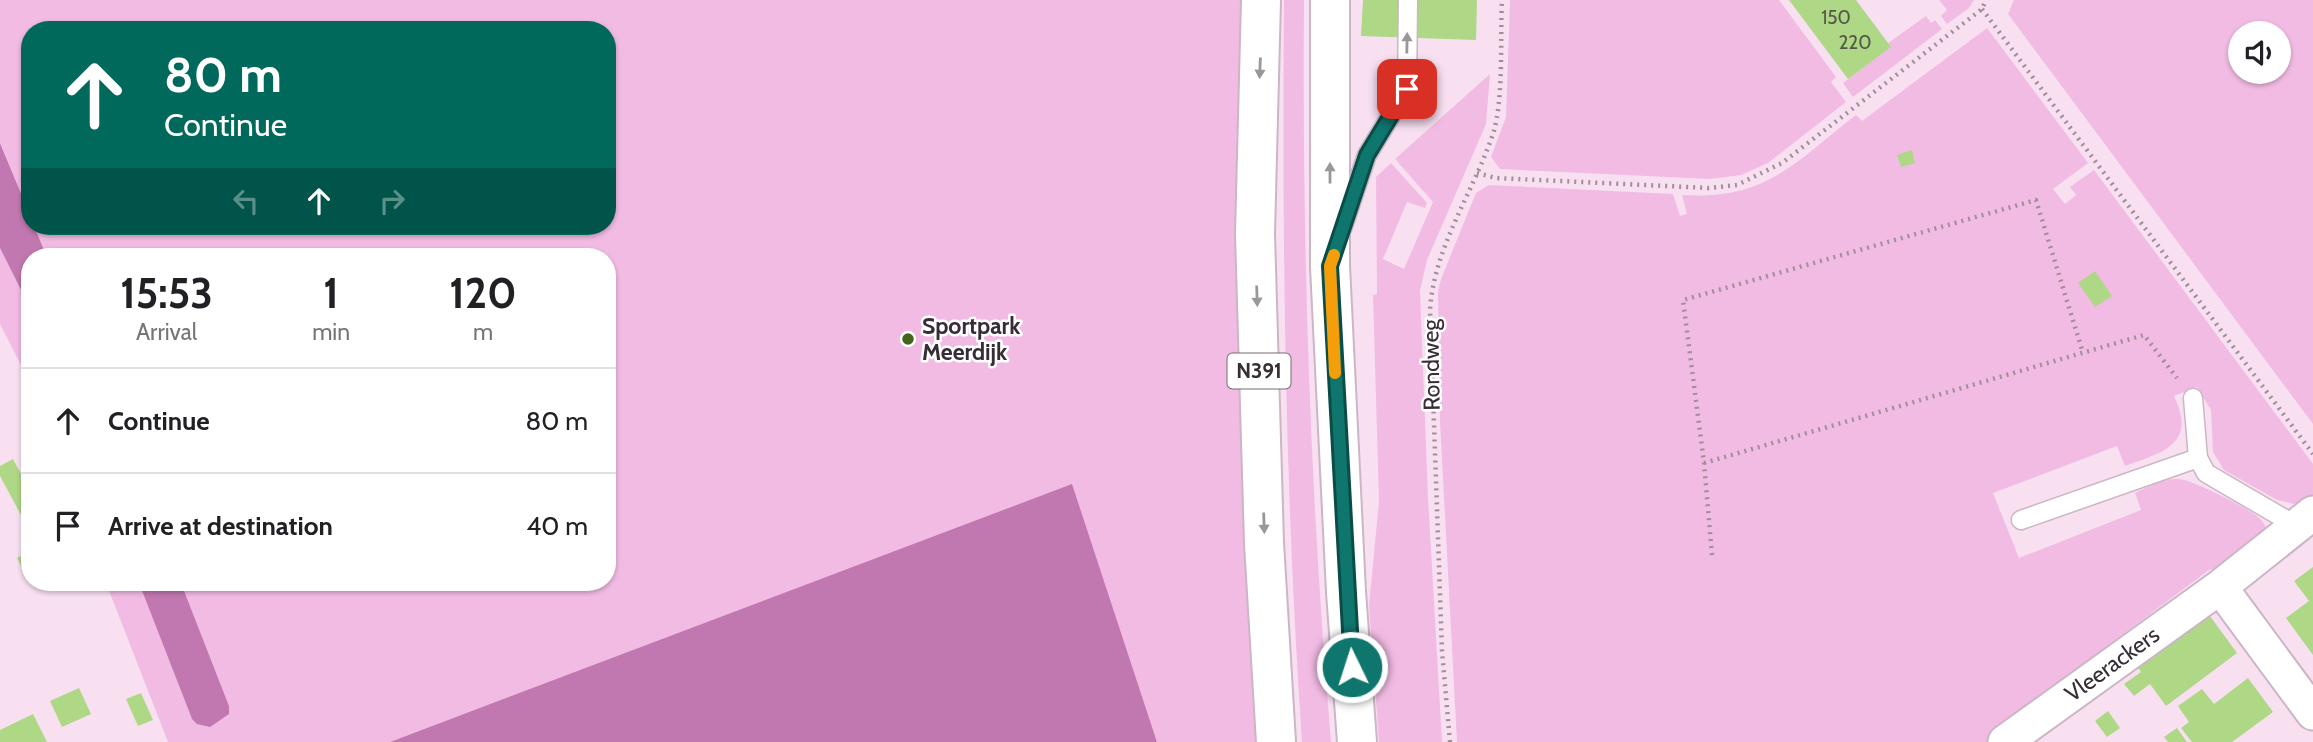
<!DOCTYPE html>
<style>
:root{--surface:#fff;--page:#f2f2f2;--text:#202124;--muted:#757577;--line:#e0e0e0}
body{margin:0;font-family:Cabin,sans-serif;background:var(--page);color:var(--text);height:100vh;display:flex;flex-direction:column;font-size:26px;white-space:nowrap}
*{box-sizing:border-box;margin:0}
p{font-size:23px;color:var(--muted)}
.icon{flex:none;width:38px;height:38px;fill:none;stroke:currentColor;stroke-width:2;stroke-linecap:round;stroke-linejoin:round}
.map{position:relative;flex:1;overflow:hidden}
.sheet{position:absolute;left:21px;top:248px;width:595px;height:343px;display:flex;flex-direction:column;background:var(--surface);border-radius:28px;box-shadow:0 2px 5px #0004}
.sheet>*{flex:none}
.guide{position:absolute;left:21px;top:21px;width:595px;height:214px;border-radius:28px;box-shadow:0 2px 5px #0004;background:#00695c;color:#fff;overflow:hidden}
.buttons{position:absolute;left:2228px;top:21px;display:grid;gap:14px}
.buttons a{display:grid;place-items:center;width:63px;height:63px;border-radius:50%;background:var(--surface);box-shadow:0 2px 5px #0004;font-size:35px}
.pin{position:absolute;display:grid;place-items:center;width:60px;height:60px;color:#fff;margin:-30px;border-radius:14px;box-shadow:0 4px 10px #0006}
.me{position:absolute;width:77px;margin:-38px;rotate:356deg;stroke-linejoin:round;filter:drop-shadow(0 0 5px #0008)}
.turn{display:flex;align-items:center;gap:24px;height:147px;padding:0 28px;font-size:32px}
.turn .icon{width:91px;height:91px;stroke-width:2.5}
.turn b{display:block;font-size:49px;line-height:60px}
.lanes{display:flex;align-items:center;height:66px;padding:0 28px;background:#0003;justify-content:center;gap:35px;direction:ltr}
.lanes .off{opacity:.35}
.eta{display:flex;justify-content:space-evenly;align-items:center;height:119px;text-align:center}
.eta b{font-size:42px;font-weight:800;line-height:49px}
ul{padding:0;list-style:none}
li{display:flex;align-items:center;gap:21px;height:105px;padding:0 28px;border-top:2px solid var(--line)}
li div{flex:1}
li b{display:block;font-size:26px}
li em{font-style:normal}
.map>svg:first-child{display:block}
.green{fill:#f2bbe4;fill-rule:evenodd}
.water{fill:#c178b0}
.building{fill:#aed786}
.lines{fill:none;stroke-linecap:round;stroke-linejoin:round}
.lane-casing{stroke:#ccb5c5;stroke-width:21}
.street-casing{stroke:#ccb5c5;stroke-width:37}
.primary-casing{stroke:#ccb5c5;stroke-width:42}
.path{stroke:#a08f9b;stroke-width:4.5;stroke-dasharray:2 5;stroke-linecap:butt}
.lane{stroke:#fff;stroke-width:18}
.street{stroke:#fff;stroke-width:33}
.primary{stroke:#fff;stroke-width:38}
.oneway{fill:#9b969a}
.route-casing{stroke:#0a4d48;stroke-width:18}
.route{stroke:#0f766e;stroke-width:12}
.slow{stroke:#f59e0b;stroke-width:12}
.poi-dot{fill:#44641a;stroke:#fff;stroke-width:2.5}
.labels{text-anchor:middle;stroke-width:5;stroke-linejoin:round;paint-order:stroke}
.number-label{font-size:19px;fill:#555848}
.shield{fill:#fff;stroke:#736c71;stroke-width:2}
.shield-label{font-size:21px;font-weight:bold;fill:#372d34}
.poi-label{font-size:23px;font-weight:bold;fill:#372d34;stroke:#fff;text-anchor:start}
.street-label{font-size:23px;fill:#372d34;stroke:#fff}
</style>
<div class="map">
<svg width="2313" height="742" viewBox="0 0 2313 742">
<rect width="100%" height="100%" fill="#f8e0f1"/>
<!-- green -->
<path class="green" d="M0,0H1241L1238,147L1258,742H1157L1072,485L390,742H168L106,583H139L192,719L229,706L181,583H607V257H47L34,226H607V30H30V215L0,142Z
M1284,0H1304C1302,248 1310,495 1331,742H1302C1285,495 1282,248 1284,0Z
M1510,0H1779L1836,77L1831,82L1846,102L1768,163L1741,175L1710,179L1500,169L1491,157L1506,117Z
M1939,0H1974L1969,8L1947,24L1941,16L1947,10Z
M2014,0H2313V424L2008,14ZM2240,33H2278V72H2240Z
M1926,16L1931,23L1935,20L1942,29L1853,97L1843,83L1890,47L1888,43Z
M1987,28L2088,163L2053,189L2065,204L2076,195L2070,187L2094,170L2313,464V497L2294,504L2277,500L2224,470L2213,452L2211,410L2197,387L2174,396C2197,444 2164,452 2125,466L2117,446L1993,493L2019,558L2141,510L2135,493C2148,487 2163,478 2178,479C2192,479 2247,508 2258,517C2263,521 2265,525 2267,531L2218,567L2209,570L2005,722L1988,742H1457L1440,421L1438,292L1441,279L1476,193L1489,185L1673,194L1680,216L1687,214L1682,195C1767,200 1794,163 1856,115L1862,121Z
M1490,74L1486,124L1427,260L1420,291L1428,498L1442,742H1379L1369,606L1379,501L1373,295L1377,294L1376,177L1391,163L1427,203L1425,208L1407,202L1383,259L1404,269L1433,202L1395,159Z
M0,248L30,308V383L0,324Z"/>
<!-- water -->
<path class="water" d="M0,143L30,215V226H34L47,257H30V308L0,248Z
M1072,484L1157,742H390Z
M139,583H181L229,706V714L210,727L197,724L192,719Z"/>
<!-- building -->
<path class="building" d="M1363,0H1477L1476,40L1361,36Z
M1789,0H1856L1891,47L1848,79Z
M1912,150L1915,163L1901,167L1897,155Z
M2095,271L2112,296L2095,307L2078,283Z
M13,459L30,491V532L0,476V466Z
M30,551V571L25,574L17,558Z
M2313,567V655L2286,618L2309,601L2294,581Z
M2207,612L2237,653L2166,706L2150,684L2134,696L2124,684L2141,672L2136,665Z
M2248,678L2273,712L2232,742H2192L2181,728L2189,722L2178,706L2202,689L2214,704Z
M79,688L91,714L62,727L50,701Z
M141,693L153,720L138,726L126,699Z
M2108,711L2120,728L2107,737L2095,721Z
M33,714L47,742H0V730Z
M2177,728L2187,742H2168L2164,737Z"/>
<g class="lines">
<defs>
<path id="lane" d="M1342,229L1367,155L1407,89L1408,0
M2193,398L2198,458L2206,473L2295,525
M2021,520L2198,458"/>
<path id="street" d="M2220,587L2313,713
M2005,742L2220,587L2313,513"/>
<path id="primary" d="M1261,0L1255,234L1264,543L1276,742
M1330,0V266L1346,592L1357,742"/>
</defs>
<!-- lane casing -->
<use href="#lane" class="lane-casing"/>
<!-- street casing -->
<use href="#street" class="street-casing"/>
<!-- primary casing -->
<use href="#primary" class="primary-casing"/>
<!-- path -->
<path class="path" d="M1982,9L2313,454
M1477,173L1496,178L1709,188L1737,185L1782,163L1982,9L1986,0
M1704,463L2144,335L2177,378
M1712,555L1704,463L1683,300L2036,200L2083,353
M1450,742L1442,651L1430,310C1434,247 1473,193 1493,134C1504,99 1500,38 1502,0"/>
<!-- lane -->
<use href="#lane" class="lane"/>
<!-- street -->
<use href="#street" class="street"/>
<!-- primary -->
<use href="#primary" class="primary"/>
</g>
<!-- one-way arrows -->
<defs><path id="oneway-solid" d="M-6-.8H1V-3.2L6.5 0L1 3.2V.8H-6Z" transform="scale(1.75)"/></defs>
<g class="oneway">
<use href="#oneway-solid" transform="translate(1407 43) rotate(-89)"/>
<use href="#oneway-solid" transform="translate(1260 68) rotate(92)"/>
<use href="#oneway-solid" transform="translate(1330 173) rotate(-90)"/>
<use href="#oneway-solid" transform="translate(1257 296) rotate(88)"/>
<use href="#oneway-solid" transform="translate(1264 523) rotate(88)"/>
</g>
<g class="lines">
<defs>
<path id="route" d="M1352,667L1330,266L1367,155L1407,89"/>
</defs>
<!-- route casing -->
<use href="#route" class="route-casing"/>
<!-- route -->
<use href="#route" class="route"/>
<!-- slow -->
<path class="slow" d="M1334,255L1330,266L1335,373"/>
</g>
<!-- markers -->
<circle class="poi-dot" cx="908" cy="339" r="7"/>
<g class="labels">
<!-- number labels -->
<g class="number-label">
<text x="1836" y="24">150</text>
<text x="1855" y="49">220</text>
</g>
<!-- shield labels -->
<rect class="shield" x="1227.5" y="353.5" width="63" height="35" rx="5"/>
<g class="shield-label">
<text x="1259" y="378">N391</text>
</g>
<!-- poi labels -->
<g class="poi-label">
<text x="922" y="334">Sportpark<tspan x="922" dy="26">Meerdijk</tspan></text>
</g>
<!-- street labels -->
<g class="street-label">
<text transform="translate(1431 365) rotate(-91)" y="8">Rondweg</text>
<text transform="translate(2112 664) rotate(-36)" y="8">Vleerackers</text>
</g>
</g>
</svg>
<div class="buttons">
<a><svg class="icon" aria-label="sound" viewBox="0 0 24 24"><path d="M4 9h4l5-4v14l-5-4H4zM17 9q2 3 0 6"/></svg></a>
</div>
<div class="pin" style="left:1407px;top:89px;background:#d93025"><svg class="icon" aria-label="arrive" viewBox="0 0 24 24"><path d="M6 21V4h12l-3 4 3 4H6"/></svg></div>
<svg class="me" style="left:1352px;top:667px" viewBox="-20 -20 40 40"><circle r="17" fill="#0f766e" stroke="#fff" stroke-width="3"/><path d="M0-11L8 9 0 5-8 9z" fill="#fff"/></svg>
<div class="guide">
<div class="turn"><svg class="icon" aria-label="ahead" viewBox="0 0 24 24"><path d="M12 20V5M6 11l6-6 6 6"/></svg><div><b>80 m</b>Continue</div></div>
<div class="lanes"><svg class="icon off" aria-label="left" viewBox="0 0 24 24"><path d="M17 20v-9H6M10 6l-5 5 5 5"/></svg><svg class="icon" aria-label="ahead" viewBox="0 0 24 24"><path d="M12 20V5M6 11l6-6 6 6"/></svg><svg class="icon off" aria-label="right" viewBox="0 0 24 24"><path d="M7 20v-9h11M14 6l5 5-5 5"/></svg></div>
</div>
<section class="sheet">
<div class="eta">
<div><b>15:53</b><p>Arrival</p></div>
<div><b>1</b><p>min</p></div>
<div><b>120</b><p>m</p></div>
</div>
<ul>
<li><svg class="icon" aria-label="ahead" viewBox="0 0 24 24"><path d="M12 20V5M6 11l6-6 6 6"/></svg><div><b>Continue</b></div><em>80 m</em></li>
<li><svg class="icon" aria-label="arrive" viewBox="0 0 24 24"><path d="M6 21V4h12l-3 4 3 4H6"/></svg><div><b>Arrive at destination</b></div><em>40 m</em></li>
</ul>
</section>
</div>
